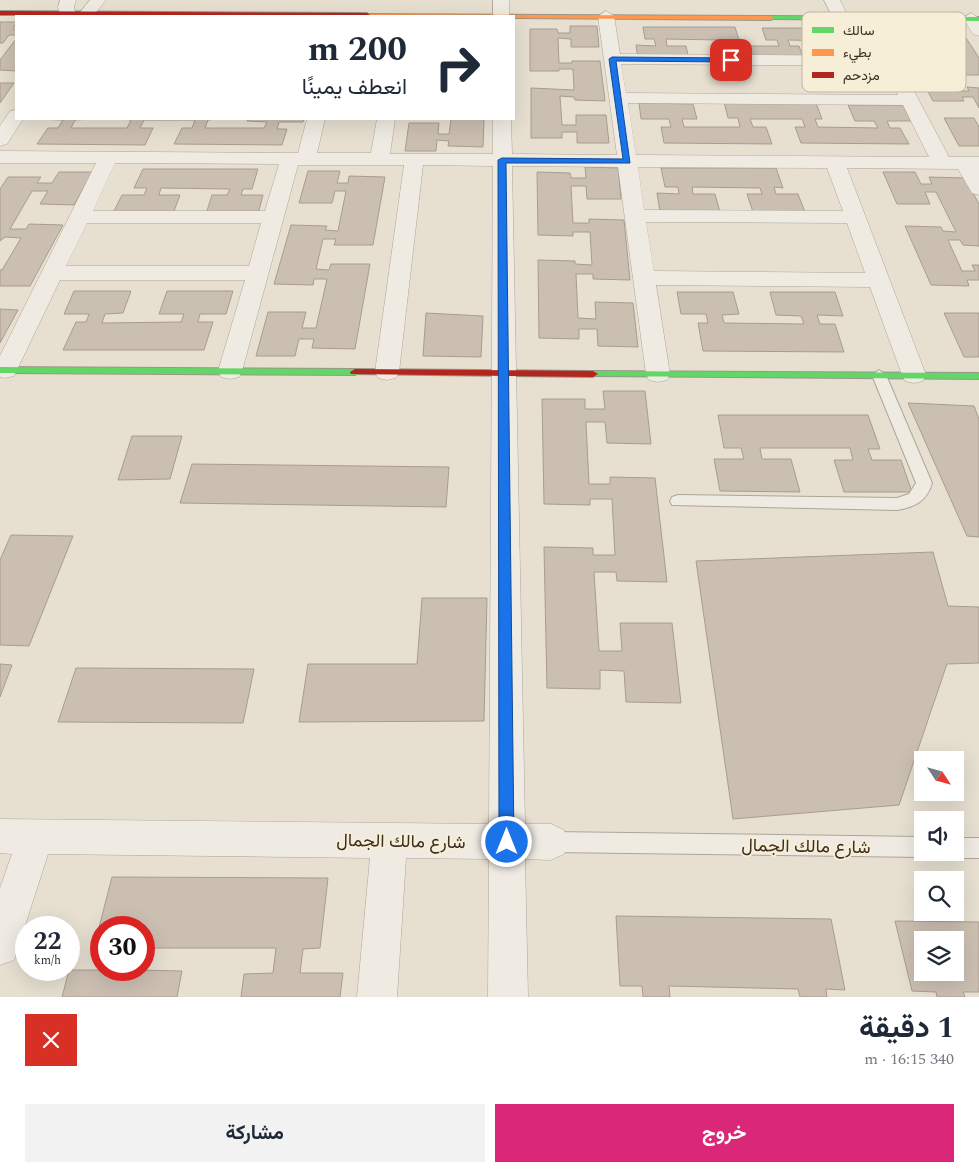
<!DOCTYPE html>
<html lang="ar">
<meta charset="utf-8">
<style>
:root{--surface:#fff;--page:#f2f2f3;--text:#1f2937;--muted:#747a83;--accent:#db2777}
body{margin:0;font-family:Spectral,Vazirmatn,serif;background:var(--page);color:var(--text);direction:rtl;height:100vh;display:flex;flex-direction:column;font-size:19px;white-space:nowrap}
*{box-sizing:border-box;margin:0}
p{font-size:16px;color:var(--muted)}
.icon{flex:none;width:28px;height:28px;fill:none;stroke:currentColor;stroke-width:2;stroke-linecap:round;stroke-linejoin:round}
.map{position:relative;height:997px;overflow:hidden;direction:ltr}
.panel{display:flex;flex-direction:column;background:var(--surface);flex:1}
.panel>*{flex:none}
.guide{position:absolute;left:15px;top:15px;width:500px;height:105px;border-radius:0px;box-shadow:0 5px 20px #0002;direction:rtl;background:#fff;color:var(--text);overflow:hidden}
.needle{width:32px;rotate:126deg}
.controls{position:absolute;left:914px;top:751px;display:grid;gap:10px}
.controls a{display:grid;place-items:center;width:50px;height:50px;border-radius:0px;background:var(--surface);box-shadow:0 5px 20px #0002;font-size:25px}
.speed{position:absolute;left:15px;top:916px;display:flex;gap:10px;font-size:25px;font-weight:700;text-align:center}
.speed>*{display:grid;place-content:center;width:65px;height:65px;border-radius:50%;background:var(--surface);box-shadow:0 5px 20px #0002;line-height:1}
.speed small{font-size:12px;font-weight:400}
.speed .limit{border:8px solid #d22;background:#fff;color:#111}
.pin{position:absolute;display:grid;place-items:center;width:42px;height:42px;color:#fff;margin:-21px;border-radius:10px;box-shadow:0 2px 8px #0006}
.me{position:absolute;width:55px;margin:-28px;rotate:0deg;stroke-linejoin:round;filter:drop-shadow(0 0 4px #0008)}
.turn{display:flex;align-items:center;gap:18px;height:105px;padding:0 25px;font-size:22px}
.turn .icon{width:65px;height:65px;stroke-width:2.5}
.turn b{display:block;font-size:35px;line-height:42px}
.round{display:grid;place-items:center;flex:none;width:52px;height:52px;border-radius:0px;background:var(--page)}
.headline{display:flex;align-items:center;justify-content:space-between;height:85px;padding:0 25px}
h1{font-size:30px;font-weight:700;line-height:38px}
.button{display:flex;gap:10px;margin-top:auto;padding:10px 25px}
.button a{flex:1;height:58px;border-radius:0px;background:var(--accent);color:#fff;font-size:20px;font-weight:700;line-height:58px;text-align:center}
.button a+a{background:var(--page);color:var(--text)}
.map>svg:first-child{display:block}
.building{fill:#cbbfb2;stroke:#a89c90;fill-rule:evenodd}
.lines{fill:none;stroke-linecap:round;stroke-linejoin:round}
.lane-casing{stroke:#ada599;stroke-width:2}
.street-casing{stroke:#ada599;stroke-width:1}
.fast-casing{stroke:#9c958a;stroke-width:2}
.slow-casing{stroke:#9c958a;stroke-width:2}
.jam-casing{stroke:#9c958a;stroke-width:2}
.lane{fill:#efebe3;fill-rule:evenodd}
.street{fill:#efebe3;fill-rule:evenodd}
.fast{fill:#63d668;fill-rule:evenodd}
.slow{fill:#ff974d;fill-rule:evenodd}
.jam{fill:#b3261e;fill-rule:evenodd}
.route{fill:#1a73e8;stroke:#114b97}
.labels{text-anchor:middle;stroke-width:4;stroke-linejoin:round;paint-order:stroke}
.near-street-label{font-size:18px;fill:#3d2e20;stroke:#f7eed8}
.key{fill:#f7eed8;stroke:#bfb4a1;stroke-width:1}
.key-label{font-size:14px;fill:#3d2e20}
</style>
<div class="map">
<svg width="979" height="997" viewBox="0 0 979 997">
<rect width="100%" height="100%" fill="#e7e0d1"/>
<!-- building -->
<path class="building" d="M0,22H16L13,30H16V35H9L3,43H0Z
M570,26H597L599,47H571V39L558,38L559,63H572V61H600L605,101L575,100L574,97L560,96L562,125H576V115H606L609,143H577V132H562V138H531V88L574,90L573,69H559V71H530V29H557L558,33H570Z
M894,26H921L925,34H934L932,30H961L979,58V75H959L957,71H947L958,91H969L967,87L979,88V108L973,97H962L964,101H933L912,62L942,63L943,66H954L938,40H928L933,48L906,47Z
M643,27H735L739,40H731L733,46H779L777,40H766L762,28H854L860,41H850L852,45L877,46L884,59H832L826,45H841L839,41L788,40L790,46H799L804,60L718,59L714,46H721L719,40L666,39L667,46H686L689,59H638L636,45L656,46L654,39H645Z
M16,39V71L0,70V60Z
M0,83H14L0,103Z
M724,102L816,103L822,119H815L818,127L878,128L874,121H855L848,105H903L911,121H887L890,128H900L909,144L801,143L795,127H805L802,119H750L753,127H766L772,144L664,143L661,127H671L669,119H641L639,103L693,104L697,119H682L684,127H740L738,118H728Z
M944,118H974L979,127V146H959Z
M35,119H91L75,120L71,128H127L131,120L122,119H216L208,120L205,128H264L267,122L247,121L248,119H304L303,122H279L277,129H287L282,145L174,144L182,128H192L195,120H144L140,128H153L145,145L37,144L48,128H58L63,120Z
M451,119H484L483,147L448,146L449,141L437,140L436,151H405L409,123H439L438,134H449Z
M585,167L618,168L621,199H587L586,186H571L573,223H589V219L624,220L630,280L593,279V274H576L578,318L596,319L595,302L633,303L638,347L598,346L597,329H579V339L539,338L538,260L575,261V264L592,265L590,232H573V236L538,235L537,172L570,173L571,178H586Z
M661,168H776L783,188L774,187L776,194H798L805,212H753L747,194H762L760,188L692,187L693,194H715L720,212H660L657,193L679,194L678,187H665Z
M143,169H258L252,189H243L241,195H263L258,214H206L212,195H227L230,189L161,188L159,195H180L173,214L113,213L122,195H144L147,188H134Z
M308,171H340L337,183H348L349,176L385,177L373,245H334L336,239H323L316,269L329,270L331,264H370L355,349L312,348L314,339H299L295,356H256L268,312H306L302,328H316L327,279H314L313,285L274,284L291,225L327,226L325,230L338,231L346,191H335L332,203H299Z
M59,172H92L74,205L40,204L48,191H32L10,229H26L29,224L63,225L30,286H0V270H2L21,238L5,237L0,241V189L8,177H41L37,183H52Z
M883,172H915L921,184H932L929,177L965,178L979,204V246L963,245L960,240H948L962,271H975L972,265H979V280H967L969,286L931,285L905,226L941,227L943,231L956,232L936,192H925L930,204H897Z
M74,291H131L123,313L105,314L102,323L181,322L184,314H159L167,291H233L226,314H200L198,322H213L204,350H63L76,322H86L89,314H64Z
M677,292H733L739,314L722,315L724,323L804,324L801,316L776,315L770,292H835L843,316L817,315L820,324H835L844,352L703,351L698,323H708L706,314H681Z
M0,309L18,310L0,343Z
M426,313L483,316L481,357L423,356Z
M944,313H979V357H964Z
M603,391H645L651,444L607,443L605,422H586L589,484H610V477L655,478L667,582L617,581L616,572H594L599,651H622L620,623H672L681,703L626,702L624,671L600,670V689L547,688L544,547L593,548V555H615L612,499H590V505L544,504L542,399H585V409H605Z
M908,403L974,406L979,419V537L967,536Z
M718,415H868L880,449H868L872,460H901L912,492H844L834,460H853L850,448H760L762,459H791L800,492L720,491L714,459H744L741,448H724Z
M132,436H182L170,479L118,480Z
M192,464L449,467L446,507L180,503Z
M11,535L73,536L29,646L0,645V560Z
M933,552L948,606L979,607V663L947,664L899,805L733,819L696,561Z
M422,598H487L484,721L299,722L308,664H417Z
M0,664L12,665L0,697Z
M76,668L254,669L243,723L58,722Z
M112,877L328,878L320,948L303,949L300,973H343L340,997H241L244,974L273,973L276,948H145L144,954V928H101V947H94Z
M616,916L831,919L845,990L826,989L827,997H800L798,989L669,986L670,997H643L642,986H620Z
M895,921L979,922V992H963L965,997H937L936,992L912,991ZM922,940H955V972H922Z
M69,970H140L182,971L177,997H62Z"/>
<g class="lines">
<defs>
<path id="lane" d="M879,370L886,375L932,483C927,501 915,507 897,510L672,505L670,501L672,497L678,495L897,498L909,494L916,483L872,375Z
M551,832L922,837V852H930L922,857L551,852L544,849L540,842L544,835Z
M955,838H979V858H955L947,855L946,852H955Z"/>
<path id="street" d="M60,0H76L74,7L76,16H60L58,7Z
M90,0H106L93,16H77Z
M493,0H509V16H493Z
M824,0H840L848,17L846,20H834Z
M606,11L614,16L620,54L879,56L859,17L861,14H873L949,157H979V195L972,193L958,169L847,168L926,375L923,381L914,383L905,381L902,375L870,287L656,285L670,374L667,380L658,382L649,380L646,374L618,167L512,166L525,824H551L564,830L569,842L564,854L551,860L525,859L528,997H488L489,859L406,858L397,997H357L370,858L48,854L14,960L0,965V888L12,854L0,853V819L489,824L493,166L423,165L399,372L396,378L387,380L378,378L375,372L404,165H298L242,371L239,377L230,379L221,377L218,371L245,280H60L17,370L14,376L5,378L0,377V356L96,163H0V151L298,153L307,119H325L317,153H371L377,119H395L390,154H493V119H511L512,154L617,155L598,16ZM621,64L884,66L898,95L626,93ZM628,103L903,105L929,157L636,155ZM115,163L279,164L265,211H93ZM638,167L827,168L843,211L644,210ZM646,222L847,223L865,273L654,271ZM87,223H261L249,266H66Z
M971,13L979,18V36L973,34L963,18Z
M16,110V119H23L7,144L0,146V126L10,111Z"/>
<path id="fast" d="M771,16L979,17V21L769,19L768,18Z
M0,367L355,369L360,372L355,375L0,373Z
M593,371L979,373V379L589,376L588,374L589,372Z"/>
<path id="slow" d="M365,14L771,16L774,18L771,20L514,18V16H365Z"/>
<path id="jam" d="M0,11L367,13L370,15H0Z
M355,369L593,371L598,374L593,377L351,374L350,372Z"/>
</defs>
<!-- lane casing -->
<use href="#lane" class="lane-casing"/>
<!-- street casing -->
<use href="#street" class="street-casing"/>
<!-- fast casing -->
<use href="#fast" class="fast-casing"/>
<!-- slow casing -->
<use href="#slow" class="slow-casing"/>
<!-- jam casing -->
<use href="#jam" class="jam-casing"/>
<!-- lane -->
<use href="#lane" class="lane"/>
<!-- street -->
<use href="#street" class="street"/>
<!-- fast -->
<use href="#fast" class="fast"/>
<!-- slow -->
<use href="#slow" class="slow"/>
<!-- jam -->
<use href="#jam" class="jam"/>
</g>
<!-- route -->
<path class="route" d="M612,57L731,58L734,60L731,62L616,61L630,163H506L514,842L512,847L507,849L502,847L499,842L498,160L502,158L623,159L609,59Z"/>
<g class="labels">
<!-- near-street labels -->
<g class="near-street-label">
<text transform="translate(401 841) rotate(1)" y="6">شارع مالك الجمال</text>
<text transform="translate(806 846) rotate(1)" y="6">شارع مالك الجمال</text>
</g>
</g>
<!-- legend -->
<rect x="802" y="12" width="164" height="80" rx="8" class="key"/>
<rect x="812" y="27" width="22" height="6" fill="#63d668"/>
<rect x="812" y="49" width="22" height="7" fill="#ff974d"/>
<rect x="812" y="72" width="22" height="6" fill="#b3261e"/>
<g class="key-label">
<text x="843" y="35">سالك</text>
<text x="843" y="57">بطيء</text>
<text x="843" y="80">مزدحم</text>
</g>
</svg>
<div class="controls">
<a><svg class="needle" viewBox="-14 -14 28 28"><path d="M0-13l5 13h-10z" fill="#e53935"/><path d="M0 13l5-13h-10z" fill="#747a83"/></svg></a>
<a><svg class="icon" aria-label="sound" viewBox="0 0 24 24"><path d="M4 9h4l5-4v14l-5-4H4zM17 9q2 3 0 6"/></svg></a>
<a><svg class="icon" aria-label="search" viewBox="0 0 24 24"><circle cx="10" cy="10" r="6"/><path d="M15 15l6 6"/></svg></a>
<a><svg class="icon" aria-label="layers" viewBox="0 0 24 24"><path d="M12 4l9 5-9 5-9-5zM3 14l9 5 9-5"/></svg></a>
</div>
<div class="speed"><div>22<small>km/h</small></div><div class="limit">30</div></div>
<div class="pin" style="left:731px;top:60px;background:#d93025"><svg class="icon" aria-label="arrive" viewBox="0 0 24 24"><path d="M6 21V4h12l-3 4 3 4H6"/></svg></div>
<svg class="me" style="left:507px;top:842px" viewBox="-20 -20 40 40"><circle r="17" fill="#1a73e8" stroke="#fff" stroke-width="3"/><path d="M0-11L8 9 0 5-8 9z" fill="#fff"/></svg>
<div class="guide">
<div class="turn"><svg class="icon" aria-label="right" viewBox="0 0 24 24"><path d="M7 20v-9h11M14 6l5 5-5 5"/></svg><div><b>200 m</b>انعطف يمينًا</div></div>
</div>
</div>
<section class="panel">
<div class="headline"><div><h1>1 دقيقة</h1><p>340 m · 16:15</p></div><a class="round" style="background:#d93025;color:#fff"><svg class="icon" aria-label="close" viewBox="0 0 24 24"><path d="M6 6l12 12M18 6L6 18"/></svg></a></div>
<div class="button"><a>خروج</a><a>مشاركة</a></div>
</section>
